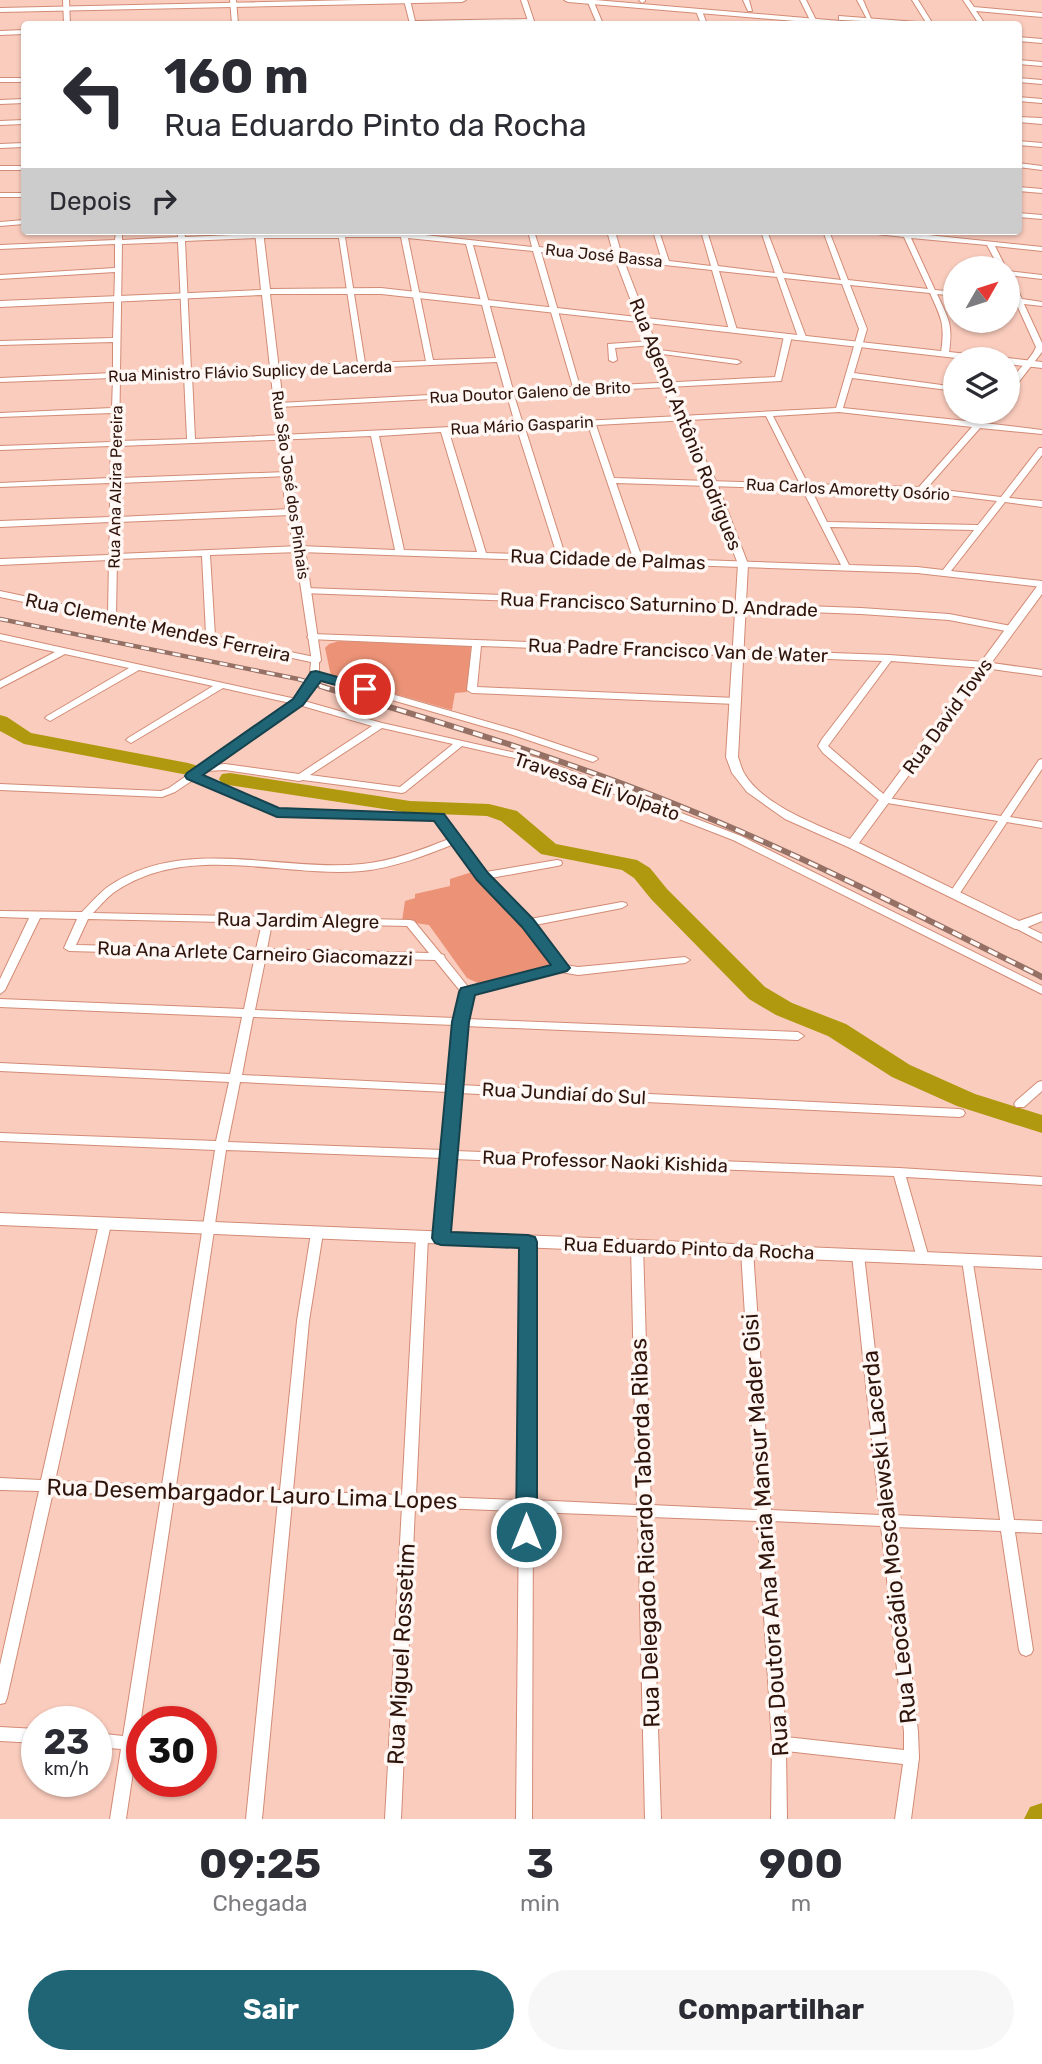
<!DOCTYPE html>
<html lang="pt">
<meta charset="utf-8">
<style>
:root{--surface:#fff;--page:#f7f7f7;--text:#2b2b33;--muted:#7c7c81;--accent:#206576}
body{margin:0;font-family:Rubik,sans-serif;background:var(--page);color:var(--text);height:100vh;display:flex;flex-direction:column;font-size:26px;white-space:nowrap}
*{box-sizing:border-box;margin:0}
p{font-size:23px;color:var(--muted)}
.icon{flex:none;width:38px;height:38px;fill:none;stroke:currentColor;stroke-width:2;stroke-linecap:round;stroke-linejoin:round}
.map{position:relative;height:1819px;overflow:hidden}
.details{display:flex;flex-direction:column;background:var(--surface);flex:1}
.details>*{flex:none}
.top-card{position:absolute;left:21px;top:21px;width:1001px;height:214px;border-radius:7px;box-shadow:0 2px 5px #0004;background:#fff;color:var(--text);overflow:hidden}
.needle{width:46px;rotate:51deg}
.tools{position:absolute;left:943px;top:256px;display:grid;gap:14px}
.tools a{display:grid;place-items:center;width:77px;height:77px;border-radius:50%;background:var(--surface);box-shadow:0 2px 5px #0004;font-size:35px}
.speed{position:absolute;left:21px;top:1706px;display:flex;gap:14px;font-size:35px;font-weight:700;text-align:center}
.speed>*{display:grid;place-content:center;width:91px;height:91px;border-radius:50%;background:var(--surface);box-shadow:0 2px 5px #0004;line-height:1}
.speed small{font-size:18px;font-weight:400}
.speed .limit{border:10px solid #d22;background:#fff;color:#111}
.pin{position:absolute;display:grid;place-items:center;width:60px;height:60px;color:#fff;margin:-30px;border:4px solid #fff;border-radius:50%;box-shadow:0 2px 7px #0007}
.me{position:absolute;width:77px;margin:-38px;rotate:0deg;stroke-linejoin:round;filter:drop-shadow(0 0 5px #0008)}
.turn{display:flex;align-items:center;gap:24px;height:147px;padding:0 28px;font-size:32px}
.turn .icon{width:91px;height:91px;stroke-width:2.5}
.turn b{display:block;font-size:49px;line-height:60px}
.then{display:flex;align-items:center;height:66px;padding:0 28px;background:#0003;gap:14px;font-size:26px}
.eta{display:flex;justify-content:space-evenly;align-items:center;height:119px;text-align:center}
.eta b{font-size:42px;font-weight:700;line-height:49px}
.primary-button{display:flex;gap:14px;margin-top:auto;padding:14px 28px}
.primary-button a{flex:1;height:80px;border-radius:42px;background:var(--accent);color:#fff;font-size:28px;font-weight:700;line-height:80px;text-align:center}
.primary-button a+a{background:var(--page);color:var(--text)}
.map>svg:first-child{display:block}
.green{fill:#ec9377}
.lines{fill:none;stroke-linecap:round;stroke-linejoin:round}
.river{fill:#b0990e;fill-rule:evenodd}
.minor-casing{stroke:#d28b75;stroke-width:2}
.tertiary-casing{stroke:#d28b75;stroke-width:2}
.secondary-casing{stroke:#d28b75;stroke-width:2}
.minor{fill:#fff;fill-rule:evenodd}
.tertiary{fill:#fff;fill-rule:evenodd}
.secondary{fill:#fff;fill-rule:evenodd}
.rail-far1-casing{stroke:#957065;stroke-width:4.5}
.rail-casing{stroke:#957065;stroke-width:6}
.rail-far1{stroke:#fff7f4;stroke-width:2.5;stroke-dasharray:8;stroke-linecap:butt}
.rail{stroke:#fff7f4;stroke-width:3.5;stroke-dasharray:10;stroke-linecap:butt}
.route{fill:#206576;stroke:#15424d;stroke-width:2}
.labels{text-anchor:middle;stroke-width:7;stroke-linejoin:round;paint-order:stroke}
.far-street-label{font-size:16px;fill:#2f140c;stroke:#fff7f4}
.street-label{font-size:19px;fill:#2f140c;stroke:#fff7f4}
.near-street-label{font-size:23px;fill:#2f140c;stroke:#fff7f4}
</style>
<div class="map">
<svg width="1042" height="1819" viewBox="0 0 1042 1819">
<rect width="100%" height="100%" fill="#faccbd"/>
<!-- green -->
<path class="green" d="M339,641L471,646L467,692L455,693L452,710L331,676L325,648L329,644Z
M475,871L556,965L480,984L467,978L429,925L402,921L405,901L415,898V894L450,886V879Z"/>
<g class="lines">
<!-- river -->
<path class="river" d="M0,715L7,717L31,733L188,763L195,765L199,769L195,773L188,775L24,744L0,731Z
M230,773L410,801L489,804L517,811L556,844L637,860L650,868L667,889L765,987L792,1003L846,1024L910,1065L975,1094L1042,1115V1133L957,1106L892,1077L828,1036L776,1015L749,999L651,899L634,878L622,870L541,854L501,821L487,816L410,813L222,784L219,779L222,774Z
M1042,1803V1819H1024L1030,1807Z"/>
<defs>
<path id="minor" d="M63,0H69L70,24H64Z
M404,0H410L415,21L530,19L533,21L530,23L410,24Z
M587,0H593L603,24H597Z
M639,0H645V1L642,3Z
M743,0H749L752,11H748Z
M800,0H806L818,24H812Z
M857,0H863L872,21H868Z
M912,0H918L933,24H927Z
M963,0H969L974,7L1042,13V17L976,11L985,24H979Z
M699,9L702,11L707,24H701L696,11Z
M24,30V34L0,35V31Z
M1018,60L1042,62V66L1018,64Z
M1018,78L1042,80V84L1018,82Z
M1018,97L1042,99V103L1018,101Z
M24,99V103L0,104V100Z
M24,120V124L0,125V121Z
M1018,141L1042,143V147L1018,145Z
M24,143V147L0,148V144Z
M1018,163L1042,166V170L1018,167Z
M0,166H24V170H0Z
M1018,187L1042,189V193L1018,191Z
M24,220V224L0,226V222Z
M116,231H122V240L178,237V231H184L185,237L259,234L338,233V231H344L345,233H400V231H406L407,233L532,247L528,231H534L539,247L662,261L653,231H659L669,261L711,266L701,231H707L718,266L775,273L761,231H767L783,273L841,280L823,231H829L848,280L928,289L904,237L868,233L865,231L902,232V231H908L909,233L1042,247V251L995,246L1006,268H999L987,245L911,238L935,290L956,292V296L937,294C949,320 953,324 949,353L945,355L941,353C945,323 942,320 930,293L850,285L867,329L854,373L956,387V391L852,378L843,408L976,422L986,411H994L984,423L1042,430V434L980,428L927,488L1001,497L1039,448H1042V455L1009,498L1042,501V507L1005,502L951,571L1042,581V587L917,573L300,552L210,555L215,636L319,658V673L516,730L596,757L598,759L593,762L590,761L510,734L319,679V683L304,701L382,723L538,758L741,836L1042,986V994L733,840L532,762L462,746L405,792L402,793L303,780L299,781L225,770L206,771L199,775L279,809L442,815L486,872L557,860L561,861L562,863L561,865L557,866L491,878L530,919L622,902L626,903L627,905L622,908L535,925L565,965L578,967L685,957L690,960L685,963L578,975L561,972L472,994L466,1019L798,1032L804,1036L798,1040L465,1026L460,1085L959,1109L963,1110L965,1113L963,1116L959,1117L459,1093L455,1151L899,1168L1042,1177V1185L906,1177L929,1258L927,1261L923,1263L919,1261L917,1258L894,1176L454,1159L447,1238L445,1241L441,1243L437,1241L435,1238L442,1158L226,1150L176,1486L280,1490L297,1321L311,1233L313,1230H321L323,1233L309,1321L293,1491L402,1495L416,1237L418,1234L422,1233L426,1234L428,1237L416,1496L519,1500L522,1242L524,1239L528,1237L532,1239L534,1242L533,1500L637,1505L631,1246L633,1243L637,1241L641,1243L643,1246L651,1505L757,1510L741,1251L743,1248L747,1246L751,1248L753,1251L771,1510L880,1515L852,1255L854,1252L858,1250L862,1252L864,1255L894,1515L1000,1520L962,1260L964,1257L968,1255L972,1257L1014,1520L1042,1521V1533L1015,1532L1033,1650L1031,1654L1026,1656L1021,1654L1019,1650L1001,1531L895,1527L918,1732L919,1758L911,1819H895L903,1764L786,1751L787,1819H771L772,1743L758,1521L651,1517L661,1819H645L638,1516L533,1512L532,1819H516L519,1511L415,1507L401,1819H385L402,1506L292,1502L262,1819H246L278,1501L174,1497L126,1819H110L121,1749L96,1747V1733L123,1736L161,1496L53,1492L7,1698L5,1703L0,1704V1665L39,1491L0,1490V1478L41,1480L99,1224L101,1221H109L111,1224L55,1481L162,1485L215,1150L0,1141V1133L216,1141L229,1082L0,1071V1063L230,1074L242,1017L0,1007V999L244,1009L255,956L69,951L64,948L77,919L40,918L5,990L0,994V979L29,918L0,917V911L82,912C90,904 99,893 109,886C185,835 278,872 362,864C392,861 421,850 449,839L435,820L277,815L193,780L175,792L162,797L0,790V784L161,791L169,788L290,703L223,688L131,743L126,740L128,738L213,686L139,670L50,721L45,718L47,716L129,668L65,654L0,688V681L55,652L0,640V634L296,699L309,683L311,662L0,597V591L108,614L109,560L0,565V559L109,555L110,522L0,527V521L110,517V483L0,487V483L110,478L111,446L0,450V446L111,442L112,413L0,417V413L112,408L113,378L0,382V378L113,373V342L0,345V341L113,338L115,272L0,279V275L115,268V244L0,249V245L115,240ZM345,237H401L426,361L365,363ZM259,238H339L358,363L191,370L185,241ZM408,238L466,244L496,358L433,360ZM178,242L184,370L120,373L122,244ZM473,245L533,251L573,387L513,390ZM541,252L712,270L729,330L733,332L737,330L719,271L777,277L798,337L802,339L806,337L784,278L842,284L859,329L836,408L523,424L514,395L781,381L792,336L788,334L784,336L775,377L580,387ZM497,362L505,391L279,403L275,405L279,407L507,395L515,424L195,439L192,375L359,368L362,369L365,368ZM184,375L187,439L119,441L120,377ZM839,412L972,427L919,487L808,484L773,416ZM766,416L800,484L614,478L596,425ZM588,425L633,558L565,555L525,428ZM517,429L557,555L486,553L449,432ZM441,432L477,552L404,550L379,436ZM371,436L395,550L300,546L117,554L118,522L291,515L295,512L291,509L118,517L119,483L287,476L291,474L287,472L119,478V446ZM616,483L802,489L841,565L642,558ZM811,489L921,492L997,501L978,525L827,522ZM830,527L974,530L943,570L917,567L849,565ZM202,556L206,634L116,616L117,559ZM299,705L372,726L299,774L225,764L215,765ZM382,728L453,744L400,787L310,775ZM454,844L479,878L524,925L554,966L469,988L445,958L444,955L441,954L414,921L410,920L93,913C101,905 108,896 116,891C190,842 281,878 362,871C393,868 424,856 454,844ZM88,919L262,923L256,949L76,945ZM272,923L407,926L429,953L267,949ZM266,956L435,960L461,992L455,1018L255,1010ZM253,1017L454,1025L449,1085L242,1075ZM240,1082L448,1092L443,1150L228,1142ZM771,1521L881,1526L904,1732V1750L786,1737Z
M1008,271L1042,275V279L1008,275Z
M1008,276L1012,278L1022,299L1042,302V306L1024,304L1042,343V352L1011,392H1008C1008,375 1030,363 1036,347L1016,303L1008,302V298L1014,299L1008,286Z
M651,341L655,343L654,345L615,348L617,360L613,362L609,360L608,344Z
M652,349L737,360L741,362L737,364L655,353H652Z
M306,588L861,608L949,614L1011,626L1016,629L1011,632L949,620L861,614L303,593V589Z
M312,634L889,655L985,662L1042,670V676L985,668L891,661L828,746L888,798L1001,816L1039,760L1042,759V769L1010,817L1042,822V828L1007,822L958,896H950L949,894L998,821L881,802L823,753L818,746L822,739L882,661L481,646L477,687L736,698L741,701L736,704L472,693L467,690L472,646L309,639L307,637Z
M1019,923L1042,934V942L1015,928L1014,926L1015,924Z
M1042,1081V1091L1024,1107H1016L1014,1104L1016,1101L1038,1082Z
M0,1727L37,1729V1743L0,1741Z"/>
<path id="tertiary" d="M230,0H236L238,24H232Z
M521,0H527L535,24H529Z
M0,193H24V197H0Z
M1018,213L1042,215V219L1018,217Z
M255,231H263L270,289L381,288L637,317L614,256L607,231H615L622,256L646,318L994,357L995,359H965L648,323L684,417L717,483L748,564L738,757C740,762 741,768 744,773C762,805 817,825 850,839L1038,585L1042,584V594L859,843L1019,921L1042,913V921L1023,929H1015L848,847L785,819L747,792L732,773L726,757L738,564L707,483L674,417L639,322L381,294H270L296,512L305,549L321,660L320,662H312L295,549L286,512L262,295L0,307V301L261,290Z
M1008,358L1042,362V368L1008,364L1006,359Z"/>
<path id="secondary" d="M357,0H466L462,2L0,12V8Z
M564,0H595L852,22L856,24H831L568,2Z
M839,16L917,22L921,24L842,20H839Z
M1018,37L1042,39V43L1018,41Z
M0,78H24V82H0Z
M1018,117L1042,118V124L1018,122Z
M0,1213L1042,1257V1269L0,1225Z"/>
</defs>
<!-- minor casing -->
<use href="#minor" class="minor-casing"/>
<!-- tertiary casing -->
<use href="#tertiary" class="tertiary-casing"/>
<!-- secondary casing -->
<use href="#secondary" class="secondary-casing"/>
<!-- minor -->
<use href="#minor" class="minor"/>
<!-- tertiary -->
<use href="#tertiary" class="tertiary"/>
<!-- secondary -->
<use href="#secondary" class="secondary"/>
<defs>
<path id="rail-far1" d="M0,619L298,679L326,687"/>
<path id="rail" d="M320,686C440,722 561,758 677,805C802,855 922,917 1042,977"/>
</defs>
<!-- rail-far1 casing -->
<use href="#rail-far1" class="rail-far1-casing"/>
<!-- rail casing -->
<use href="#rail" class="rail-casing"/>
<!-- rail-far1 -->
<use href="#rail-far1" class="rail-far1"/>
<!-- rail -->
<use href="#rail" class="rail"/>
</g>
<!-- route -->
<path class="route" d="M316,671L370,686L372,689L365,693L321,681L303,705L203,775L279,808L444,814L488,873L533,919L570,968L567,971L475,995L469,1022L451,1232L528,1235L535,1237L537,1242V1532L533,1538L526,1540L519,1538L516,1532L519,1248L441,1245L435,1243L432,1238L452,1022L459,992L461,988L551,965L522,927L477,880L434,821L277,817L187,779L185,776L187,773L293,699L311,672Z"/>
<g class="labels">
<!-- far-street labels -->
<g class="far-street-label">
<text transform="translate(604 255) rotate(6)" y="6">Rua José Bassa</text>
<text transform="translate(250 371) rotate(-2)" y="6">Rua Ministro Flávio Suplicy de Lacerda</text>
<text transform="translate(530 392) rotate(-3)" y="6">Rua Doutor Galeno de Brito</text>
<text transform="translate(522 425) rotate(-3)" y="6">Rua Mário Gasparin</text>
<text transform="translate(291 485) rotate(82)" y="6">Rua São José dos Pinhais</text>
<text transform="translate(115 487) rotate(-89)" y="6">Rua Ana Alzira Pereira</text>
<text transform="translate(848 489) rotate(3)" y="6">Rua Carlos Amoretty Osório</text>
</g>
<!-- street labels -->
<g class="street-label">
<text transform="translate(686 424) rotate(68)" y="7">Rua Agenor Antônio Rodrigues</text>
<text transform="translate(608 559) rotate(2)" y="7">Rua Cidade de Palmas</text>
<text transform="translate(659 604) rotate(2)" y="7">Rua Francisco Saturnino D. Andrade</text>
<text transform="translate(158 627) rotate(12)" y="7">Rua Clemente Mendes Ferreira</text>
<text transform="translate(678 650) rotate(2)" y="7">Rua Padre Francisco Van de Water</text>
<text transform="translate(947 716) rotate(-54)" y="7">Rua David Tows</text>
<text transform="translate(597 786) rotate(19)" y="7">Travessa Eli Volpato</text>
<text transform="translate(298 920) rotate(1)" y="7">Rua Jardim Alegre</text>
<text transform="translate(255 953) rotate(2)" y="7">Rua Ana Arlete Carneiro Giacomazzi</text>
<text transform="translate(564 1093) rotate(3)" y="7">Rua Jundiaí do Sul</text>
<text transform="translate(605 1161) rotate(2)" y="7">Rua Professor Naoki Kishida</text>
<text transform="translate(689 1248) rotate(2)" y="7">Rua Eduardo Pinto da Rocha</text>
</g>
<!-- near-street labels -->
<g class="near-street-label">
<text transform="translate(252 1494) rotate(2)" y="8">Rua Desembargador Lauro Lima Lopes</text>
<text transform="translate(645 1533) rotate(-92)" y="8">Rua Delegado Ricardo Taborda Ribas</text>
<text transform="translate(765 1535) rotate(-94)" y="8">Rua Doutora Ana Maria Mansur Mader Gisi</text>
<text transform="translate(889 1537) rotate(-96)" y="8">Rua Leocádio Moscalewski Lacerda</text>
<text transform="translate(401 1654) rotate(-87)" y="8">Rua Miguel Rossetim</text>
</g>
</g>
</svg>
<div class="tools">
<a><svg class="needle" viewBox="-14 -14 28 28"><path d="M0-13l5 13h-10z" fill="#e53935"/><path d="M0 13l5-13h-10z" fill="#7c7c81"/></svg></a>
<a><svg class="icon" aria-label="layers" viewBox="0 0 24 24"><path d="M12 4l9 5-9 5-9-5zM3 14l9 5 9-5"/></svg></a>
</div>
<div class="speed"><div>23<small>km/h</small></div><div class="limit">30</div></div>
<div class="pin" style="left:365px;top:689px;background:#d93025"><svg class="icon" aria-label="arrive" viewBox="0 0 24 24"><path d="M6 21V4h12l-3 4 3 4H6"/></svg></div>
<svg class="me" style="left:526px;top:1532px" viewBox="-20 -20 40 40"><circle r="17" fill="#206576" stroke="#fff" stroke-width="3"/><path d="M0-11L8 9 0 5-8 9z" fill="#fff"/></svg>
<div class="top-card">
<div class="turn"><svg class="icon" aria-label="left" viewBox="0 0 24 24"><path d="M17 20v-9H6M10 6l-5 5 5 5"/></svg><div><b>160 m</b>Rua Eduardo Pinto da Rocha</div></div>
<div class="then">Depois<svg class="icon" aria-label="right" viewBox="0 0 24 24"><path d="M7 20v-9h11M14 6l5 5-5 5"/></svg></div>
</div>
</div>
<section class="details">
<div class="eta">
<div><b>09:25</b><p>Chegada</p></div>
<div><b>3</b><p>min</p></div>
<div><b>900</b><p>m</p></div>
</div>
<div class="primary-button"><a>Sair</a><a>Compartilhar</a></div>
</section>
